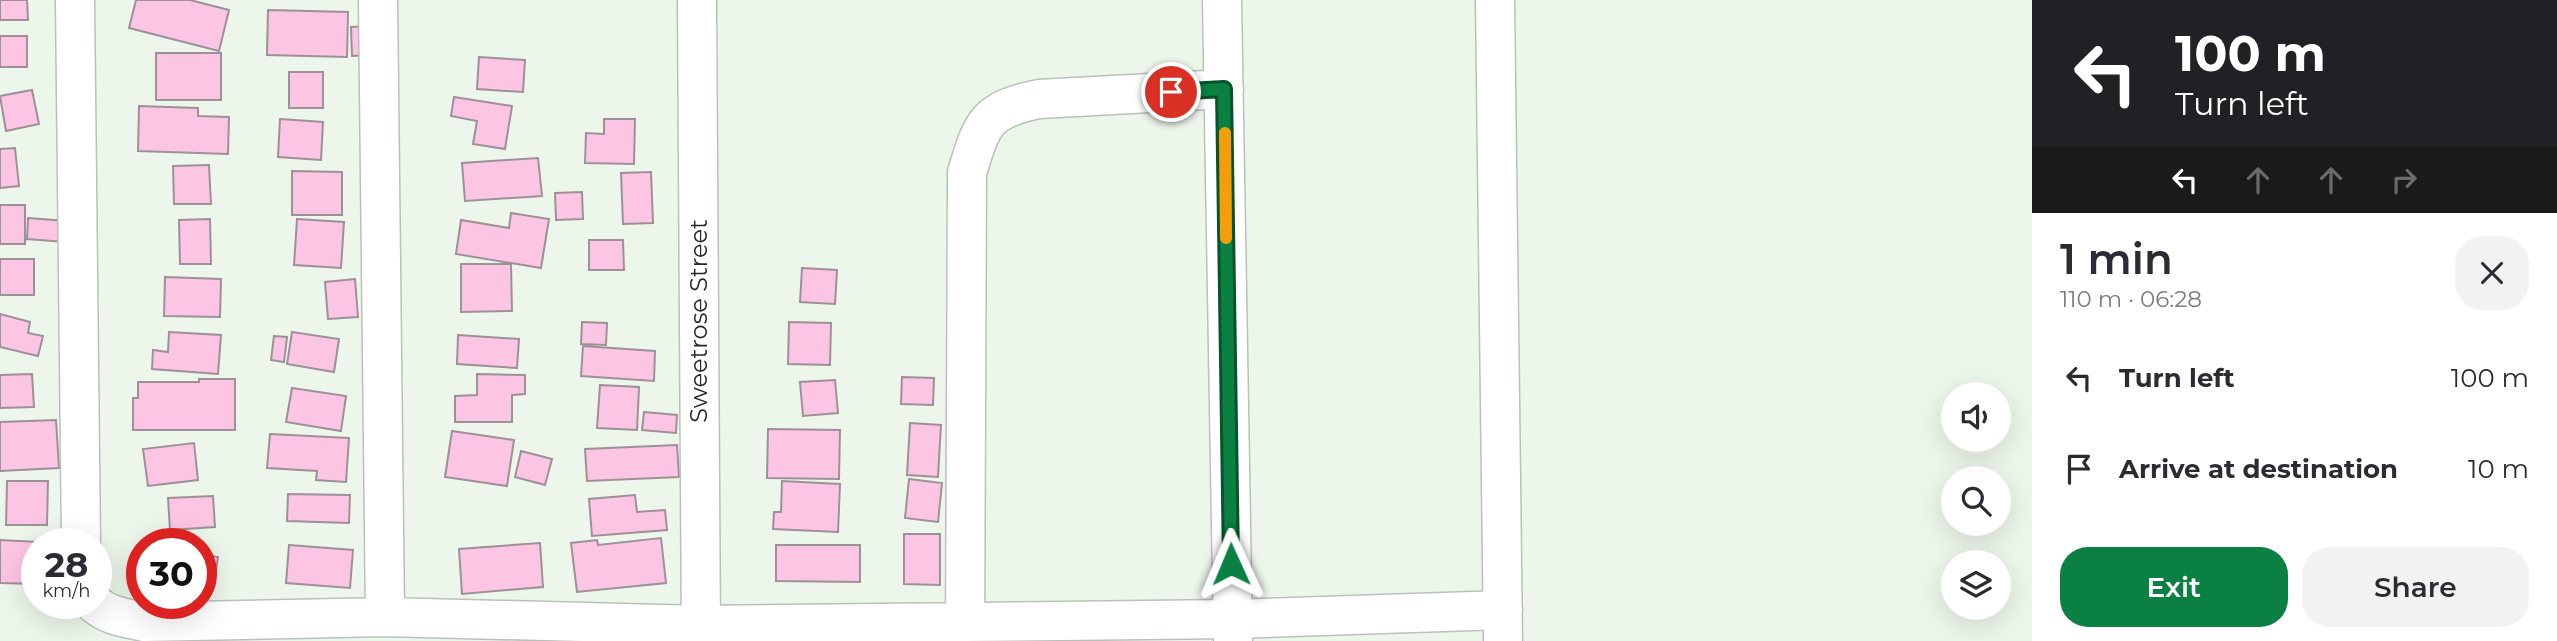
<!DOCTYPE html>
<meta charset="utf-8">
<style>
:root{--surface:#fff;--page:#f2f2f3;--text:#2b2b33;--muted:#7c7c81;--accent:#0b8043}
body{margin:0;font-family:Montserrat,sans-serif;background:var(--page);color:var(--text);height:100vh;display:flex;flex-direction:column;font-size:26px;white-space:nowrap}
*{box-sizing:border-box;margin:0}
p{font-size:23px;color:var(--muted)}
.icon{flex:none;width:38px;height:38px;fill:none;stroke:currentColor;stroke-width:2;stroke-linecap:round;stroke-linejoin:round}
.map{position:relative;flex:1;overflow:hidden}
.drawer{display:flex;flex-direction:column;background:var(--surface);width:525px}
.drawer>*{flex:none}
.top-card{background:#202124;color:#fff;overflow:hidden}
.tools{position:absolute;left:1941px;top:382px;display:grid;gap:14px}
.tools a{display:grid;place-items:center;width:70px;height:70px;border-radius:50%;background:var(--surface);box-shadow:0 7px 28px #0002;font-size:35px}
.speed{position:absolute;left:21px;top:528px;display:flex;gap:14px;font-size:35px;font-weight:700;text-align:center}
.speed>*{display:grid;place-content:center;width:91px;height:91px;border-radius:50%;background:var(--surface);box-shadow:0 7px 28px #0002;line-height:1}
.speed small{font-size:18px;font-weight:400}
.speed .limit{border:10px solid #d22;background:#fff;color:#111}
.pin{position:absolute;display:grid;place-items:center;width:60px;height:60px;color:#fff;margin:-30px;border:4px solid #fff;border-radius:50%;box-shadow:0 2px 7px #0007}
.me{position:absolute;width:77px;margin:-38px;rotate:359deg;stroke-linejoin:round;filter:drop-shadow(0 0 5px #0008)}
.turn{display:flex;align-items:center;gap:24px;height:147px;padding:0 28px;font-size:32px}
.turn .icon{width:91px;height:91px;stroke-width:2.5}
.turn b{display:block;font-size:49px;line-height:60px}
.lanes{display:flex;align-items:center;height:66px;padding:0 28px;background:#0003;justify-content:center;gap:35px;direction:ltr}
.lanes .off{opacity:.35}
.round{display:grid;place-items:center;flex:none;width:74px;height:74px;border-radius:28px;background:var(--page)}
.summary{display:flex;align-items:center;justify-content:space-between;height:119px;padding:0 28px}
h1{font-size:42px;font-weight:600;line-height:52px}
.action{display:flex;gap:14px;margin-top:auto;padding:14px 28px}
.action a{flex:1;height:80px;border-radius:28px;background:var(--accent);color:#fff;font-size:28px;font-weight:600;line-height:80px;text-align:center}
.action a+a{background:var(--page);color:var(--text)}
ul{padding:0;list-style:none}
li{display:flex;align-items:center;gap:21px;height:91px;padding:0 28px}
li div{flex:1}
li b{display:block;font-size:26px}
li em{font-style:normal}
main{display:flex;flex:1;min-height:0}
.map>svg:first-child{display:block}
.building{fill:#fdc5e4;stroke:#9d9198;stroke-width:2}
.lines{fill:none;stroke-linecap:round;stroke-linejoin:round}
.minor-casing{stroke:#b9c2b8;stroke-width:41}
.minor{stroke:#fff;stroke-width:38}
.route-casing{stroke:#07532c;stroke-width:18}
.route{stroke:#0b8043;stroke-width:12}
.slow{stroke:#f59e0b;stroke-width:12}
.labels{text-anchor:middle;stroke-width:6;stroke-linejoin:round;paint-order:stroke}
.street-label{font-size:24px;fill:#252824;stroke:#fff}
</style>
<main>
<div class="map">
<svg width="2032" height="641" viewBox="0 0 2032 641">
<rect width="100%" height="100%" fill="#edf6eb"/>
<!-- building -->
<path class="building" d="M0,0H27L28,20H0Z
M136,0H190L229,10L219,51L129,28Z
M268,10L348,12L347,57L267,55Z
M368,26L370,55L352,56L351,27Z
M0,36H27V67H0Z
M156,53H221V100H156Z
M479,57L525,60L523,92L477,89Z
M289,72H323V108H289Z
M32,90L39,124L6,131L0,96Z
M454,97L512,106L505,149L473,144L477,121L451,116Z
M139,106L198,108V116L229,117L228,154L138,151Z
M280,119L323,122L321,160L278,157Z
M604,119H635L634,164L585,163L586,133L604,134Z
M15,148L19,186L0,188V149Z
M538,158L542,196L465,201L462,163Z
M209,165L211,204H174L173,166Z
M292,171L342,172V215H292Z
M651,172L653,223L623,224L621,173Z
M582,192L583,219L556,220L555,193Z
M0,205H25V244H0Z
M511,213L549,219L541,268L456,254L461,220L509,228Z
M28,218L67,221L65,242L27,239Z
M210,219L211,264H180L179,220Z
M297,219L344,222L341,268L294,265Z
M589,240H623L624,270H589Z
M0,259H34V295H0Z
M461,264H511L512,311L461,312Z
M802,268L837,270L835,304L800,302Z
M165,277L221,279L220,317L164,316Z
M355,279L358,317L328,319L325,282Z
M0,314L30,322L28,333L43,336L38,356L0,347Z
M582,322L607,323L606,345L581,344Z
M789,322L831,323L830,365L788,364Z
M169,332L221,335L218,374L152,369L153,350L168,352Z
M292,332L339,339L334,372L287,364Z
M458,335L519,339L517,368L457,364Z
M274,336L287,337L284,362L271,360Z
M583,346L655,351L654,381L581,376Z
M32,374L34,407L0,408V375Z
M477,374L525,375V394L512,395V422H455V396L477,395Z
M902,377L934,378L933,405L901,404Z
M199,379H235V430H133V398H138V382H199Z
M835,380L838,413L803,416L800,382Z
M600,385L639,387L637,430L597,428Z
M292,388L346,396L341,431L286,422Z
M644,412L677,415L676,433L642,430Z
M56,420L59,468L0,471V422Z
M910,423L941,425L938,477L907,475Z
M768,429L840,430L839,479L767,478Z
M452,431L514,440L507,486L445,477Z
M270,434L349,438L346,482L316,480L317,471L267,468Z
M194,443L198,480L148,486L143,449Z
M677,445L679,477L587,481L585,449Z
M521,451L552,459L545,485L515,477Z
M909,479L942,483L938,522L905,518Z
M7,481H48L47,525H6Z
M782,481L840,484L838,532L773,529L774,512H781Z
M288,494L350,495L349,523L287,521Z
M635,495L637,512L665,510L667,530L592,536L589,499Z
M213,496L215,527L170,530L168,498Z
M904,534H940V585L904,584Z
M661,538L666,583L577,592L571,543L597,540L598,545Z
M0,540L40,542L37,544V584L0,583Z
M540,543L543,587L462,594L459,549Z
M289,545L353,550L350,588L286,583Z
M776,545H860V582L776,581Z
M201,554L218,557L214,583L201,581Z"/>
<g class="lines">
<defs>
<path id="minor" d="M75,0L81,544
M378,0L385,617
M697,0L701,641
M1222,0L1233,641
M1495,0L1503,641
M95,604C108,616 127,618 144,622L385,617L701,625L1232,619L1503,610
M965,641L967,173C982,123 985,110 1039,99L1224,89"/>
</defs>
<!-- minor casing -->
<use href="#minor" class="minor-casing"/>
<!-- minor -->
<use href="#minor" class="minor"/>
</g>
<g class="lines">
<defs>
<path id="route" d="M1171,92L1224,89L1231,564"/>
</defs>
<!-- route casing -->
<use href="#route" class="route-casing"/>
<!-- route -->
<use href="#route" class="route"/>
<!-- slow -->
<path class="slow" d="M1225,133L1226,238"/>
</g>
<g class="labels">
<!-- street labels -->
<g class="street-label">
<text transform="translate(699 321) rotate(-90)" y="8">Sweetrose Street</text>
</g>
</g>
</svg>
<div class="tools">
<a><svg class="icon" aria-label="sound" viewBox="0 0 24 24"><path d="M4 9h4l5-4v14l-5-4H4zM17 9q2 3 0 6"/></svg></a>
<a><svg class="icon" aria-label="search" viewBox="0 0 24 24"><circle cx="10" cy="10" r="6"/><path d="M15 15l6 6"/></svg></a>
<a><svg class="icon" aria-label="layers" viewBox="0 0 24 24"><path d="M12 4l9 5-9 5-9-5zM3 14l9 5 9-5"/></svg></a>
</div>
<div class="speed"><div>28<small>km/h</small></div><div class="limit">30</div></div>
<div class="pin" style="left:1171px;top:92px;background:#d93025"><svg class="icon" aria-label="arrive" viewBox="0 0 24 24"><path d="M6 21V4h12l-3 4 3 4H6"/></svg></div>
<svg class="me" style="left:1231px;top:564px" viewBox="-20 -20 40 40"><path d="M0-17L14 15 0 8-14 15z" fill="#0b8043" stroke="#fff" stroke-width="4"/></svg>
</div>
<section class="drawer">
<div class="top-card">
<div class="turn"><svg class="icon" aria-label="left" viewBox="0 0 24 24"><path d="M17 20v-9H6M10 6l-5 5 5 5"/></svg><div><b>100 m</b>Turn left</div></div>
<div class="lanes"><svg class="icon" aria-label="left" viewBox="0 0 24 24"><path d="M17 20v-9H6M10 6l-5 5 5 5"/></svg><svg class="icon off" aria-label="ahead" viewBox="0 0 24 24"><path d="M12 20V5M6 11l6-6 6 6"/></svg><svg class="icon off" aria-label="ahead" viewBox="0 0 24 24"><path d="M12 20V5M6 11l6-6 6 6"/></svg><svg class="icon off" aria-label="right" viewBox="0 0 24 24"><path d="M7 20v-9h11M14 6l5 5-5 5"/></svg></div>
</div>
<div class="summary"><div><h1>1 min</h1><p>110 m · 06:28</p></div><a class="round"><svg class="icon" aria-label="close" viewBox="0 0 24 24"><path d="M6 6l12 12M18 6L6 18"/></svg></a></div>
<ul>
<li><svg class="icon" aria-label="left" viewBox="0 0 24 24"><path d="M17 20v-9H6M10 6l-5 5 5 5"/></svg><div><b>Turn left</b></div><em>100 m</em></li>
<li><svg class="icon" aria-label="arrive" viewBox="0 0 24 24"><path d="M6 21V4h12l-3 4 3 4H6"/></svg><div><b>Arrive at destination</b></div><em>10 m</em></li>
</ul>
<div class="action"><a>Exit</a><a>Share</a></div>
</section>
</main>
